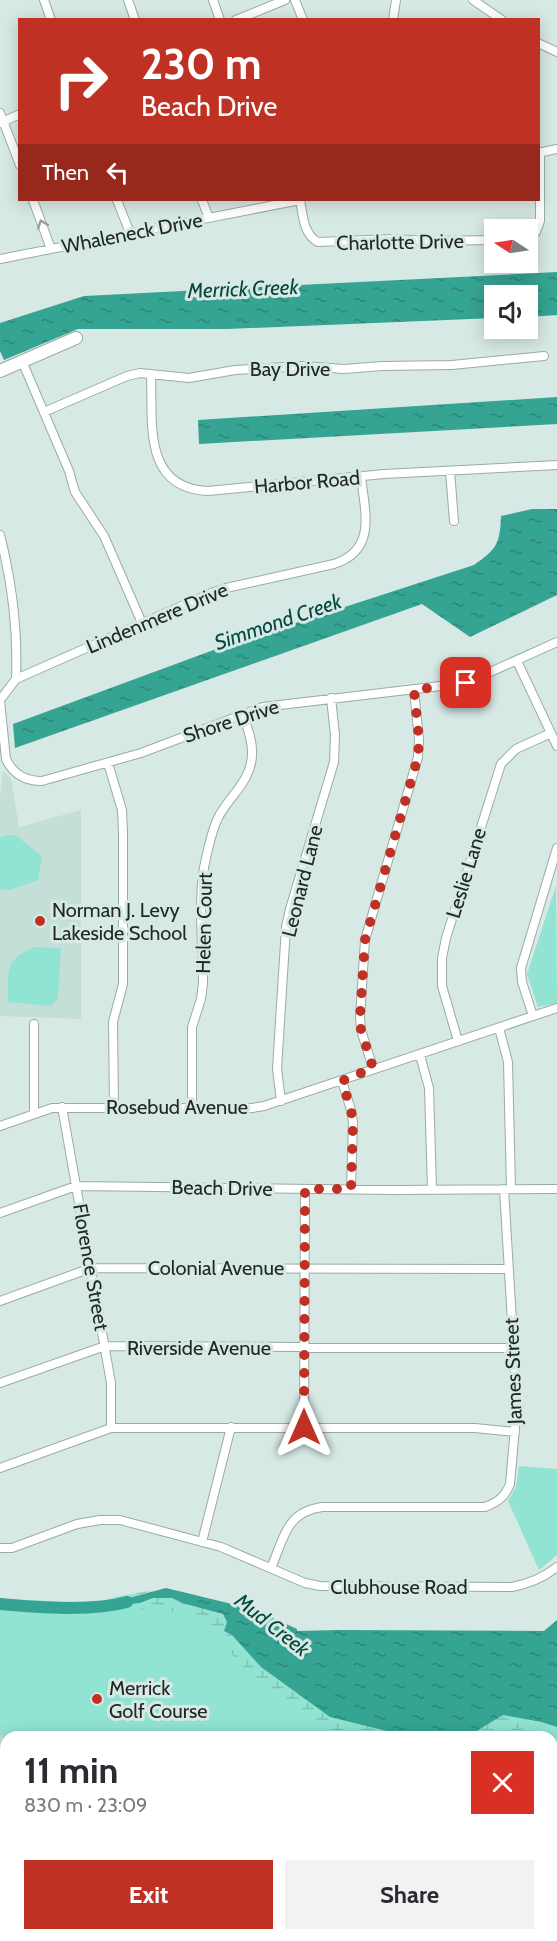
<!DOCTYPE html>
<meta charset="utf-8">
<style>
:root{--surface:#fff;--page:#f2f2f3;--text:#2b2b33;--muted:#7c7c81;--accent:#bf3223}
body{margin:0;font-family:Cabin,sans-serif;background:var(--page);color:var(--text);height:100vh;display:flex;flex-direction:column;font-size:22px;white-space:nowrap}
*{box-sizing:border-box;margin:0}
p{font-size:20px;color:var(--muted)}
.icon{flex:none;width:33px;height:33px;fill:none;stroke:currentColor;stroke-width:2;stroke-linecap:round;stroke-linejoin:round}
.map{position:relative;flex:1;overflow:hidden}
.drawer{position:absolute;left:0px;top:1731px;width:558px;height:210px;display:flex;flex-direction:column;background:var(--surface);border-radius:18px 18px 0 0;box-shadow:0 3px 15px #0003}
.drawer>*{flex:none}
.guide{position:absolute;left:18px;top:18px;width:522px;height:183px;border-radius:0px;box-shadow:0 3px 15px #0003;background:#bf3223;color:#fff;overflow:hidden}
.needle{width:39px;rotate:282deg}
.tools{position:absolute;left:484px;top:219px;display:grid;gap:12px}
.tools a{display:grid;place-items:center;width:54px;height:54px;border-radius:0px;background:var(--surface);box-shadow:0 3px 15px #0003;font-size:30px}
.pin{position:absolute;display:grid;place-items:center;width:51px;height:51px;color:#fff;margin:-26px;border-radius:12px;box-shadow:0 3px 9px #0006}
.me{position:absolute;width:66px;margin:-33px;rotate:0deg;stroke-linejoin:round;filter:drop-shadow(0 0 4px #0008)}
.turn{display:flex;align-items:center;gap:21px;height:126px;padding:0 24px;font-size:27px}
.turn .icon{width:78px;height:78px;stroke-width:2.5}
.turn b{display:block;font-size:42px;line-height:51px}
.then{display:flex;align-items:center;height:57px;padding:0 24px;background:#0003;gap:12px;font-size:22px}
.round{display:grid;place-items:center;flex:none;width:63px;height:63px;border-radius:0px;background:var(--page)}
.head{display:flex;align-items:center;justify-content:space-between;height:102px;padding:0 24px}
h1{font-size:36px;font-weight:700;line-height:45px}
.cta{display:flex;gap:12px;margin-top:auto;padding:12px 24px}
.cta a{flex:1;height:69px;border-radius:0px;background:var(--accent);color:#fff;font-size:24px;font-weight:700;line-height:69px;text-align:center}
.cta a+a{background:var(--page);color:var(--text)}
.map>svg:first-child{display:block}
.built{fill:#c3dfd8}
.industrial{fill:url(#industrial-grid)}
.green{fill:#91e3d2}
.wetland{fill:url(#wetland-marsh)}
.water{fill:url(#water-ripples)}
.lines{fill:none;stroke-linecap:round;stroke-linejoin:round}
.river{stroke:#36a492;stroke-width:12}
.street-casing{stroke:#9aaba7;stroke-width:10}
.secondary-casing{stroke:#9aaba7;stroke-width:14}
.street{stroke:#fff;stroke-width:8}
.secondary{stroke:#fff;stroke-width:12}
.oneway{stroke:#9b9e9d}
.route{stroke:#bf3223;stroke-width:10;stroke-dasharray:0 18}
.poi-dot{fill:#bf3223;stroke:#d7e9e5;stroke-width:2}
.labels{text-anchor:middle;stroke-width:6;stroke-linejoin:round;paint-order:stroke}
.street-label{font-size:20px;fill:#212826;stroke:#d7e9e5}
.poi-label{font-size:20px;fill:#212826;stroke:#d7e9e5;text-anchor:start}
.water-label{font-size:21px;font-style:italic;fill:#06483e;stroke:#d7e9e5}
</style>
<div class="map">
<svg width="557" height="1941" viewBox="0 0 557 1941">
<defs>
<pattern id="industrial-grid" width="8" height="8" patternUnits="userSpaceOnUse" patternTransform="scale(1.5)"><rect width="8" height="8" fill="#c3dfd8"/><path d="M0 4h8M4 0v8" fill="none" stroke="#a7bfb9"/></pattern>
<pattern id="wetland-marsh" width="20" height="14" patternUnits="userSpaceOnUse" patternTransform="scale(1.5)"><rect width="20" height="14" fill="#91e3d2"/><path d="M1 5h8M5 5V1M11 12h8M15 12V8" fill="none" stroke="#7dc3b4"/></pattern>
<pattern id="water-ripples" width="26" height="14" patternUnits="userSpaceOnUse" patternTransform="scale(1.5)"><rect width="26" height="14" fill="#36a492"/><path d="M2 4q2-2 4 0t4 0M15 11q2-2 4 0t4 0" fill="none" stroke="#2d8677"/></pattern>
</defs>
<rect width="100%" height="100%" fill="#d7e9e5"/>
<!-- built -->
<path class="built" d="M3,771L11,778L19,827L81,810V1019L0,1016V797Z"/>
<!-- industrial -->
<path class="industrial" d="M0,1730L6,1749L7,1935L5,1941H0Z"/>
<!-- green -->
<path class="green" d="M15,835L42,856L38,880L10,890L0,889V839L2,836Z
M556,886L557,1003L538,1007L527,974Z
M35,947L61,948L58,998L51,1006L8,1002C8,972 4,959 35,947Z
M519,1466L557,1469V1555L539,1570L508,1501L516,1487Z
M0,1599L180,1606L232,1635L330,1716L411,1737H6V1749L0,1730Z
M541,1722L557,1727V1941H5L7,1935H552V1737H467Z"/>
<!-- wetland -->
<path class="wetland" d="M155,1590L121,1600L115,1606L140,1603L153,1598H172L182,1603L223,1613L227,1622L224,1631L232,1635L261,1667L330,1716L411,1737H354L311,1723L290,1707L236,1660L219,1635L205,1622L179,1609L168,1613L144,1610H112L100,1603L115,1597Z
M503,1715L541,1722C524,1740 491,1737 467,1737Z"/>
<!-- water -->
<path class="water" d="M557,272V315L528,317V296H495V318L228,329H78L4,360L0,351V323L84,296Z
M557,397V424L199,444L198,420Z
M532,509H557V595L470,637L422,604L15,748L13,724L219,648L474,565C497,549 500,543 501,516Z
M166,1588L232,1604L271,1617L297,1629V1631L338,1630L544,1631L557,1620V1727L541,1722L503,1715L467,1737H411L330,1717L261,1667L232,1635L224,1631L227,1622L223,1614L182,1603L172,1598H153L140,1603L114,1606L121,1600Z"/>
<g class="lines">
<!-- river -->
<path class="river" d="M0,1604C39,1607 90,1612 127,1602"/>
<defs>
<path id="street" d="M44,0L51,20
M128,0L135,20
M213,0L220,20
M295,0L303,20
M473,0L502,20
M236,20L285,0
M393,20L396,0
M538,43L557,52
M0,113L20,165
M0,123L20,114
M538,153L557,149
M33,200L51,249
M117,200L130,233
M202,200L209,218
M300,200C303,215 303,234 318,242L394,239L429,241L495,240
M528,237L536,232L540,221V152
M0,259L300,200
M22,361L69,471L75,492L104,536L142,623
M151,374C153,422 142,488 208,491L384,474L557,465
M44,412L127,376L140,373L189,378L235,370L303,366L344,369L382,366L452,365L544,356
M450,471L454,521
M0,535C12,582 18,630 16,679
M517,661L557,746
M0,700L16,679L211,593L226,588L334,564C377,550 365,512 361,477
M0,701L6,759C13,774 25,781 42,781L141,753L263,707L466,683L557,642
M108,763L122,810L123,832V984L113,1022L114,1107
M533,1016L522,982L521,968L557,848
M34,1024V1113
M499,1028L508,1062L511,1189
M458,1041L442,986V958L446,938L501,764L516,749L551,733
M420,1055L429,1088L432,1189
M373,1068L361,1030L360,1017L365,940L418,757L419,739L414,690
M342,1081L351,1110L353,1122L351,1189
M281,1101L277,1069L286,927L290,909L334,762L335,735L331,698
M62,1107L111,1383V1428
M192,1108V1027L201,999L203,983C203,944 197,895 206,858C209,845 212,830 218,818C229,796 251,782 252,755C253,741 247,727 243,715
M0,1126L52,1108H252L264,1106L557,1008
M0,1213L76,1186L394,1190L557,1189
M0,1301L91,1268L509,1269
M0,1383L105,1346L513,1348
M304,1427L305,1189
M0,1468L111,1428H475L515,1432
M202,1542L231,1427
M0,1548H12L77,1524L100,1520H120L221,1547L305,1583L320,1586L512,1587C529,1584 543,1578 557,1567
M271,1568C284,1538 286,1512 322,1507H485C498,1502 505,1497 510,1484L517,1405L504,1189"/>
<path id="secondary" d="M0,371L76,338"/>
</defs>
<!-- street casing -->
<use href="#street" class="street-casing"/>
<!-- secondary casing -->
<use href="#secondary" class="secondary-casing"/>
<!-- street -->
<use href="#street" class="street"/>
<!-- secondary -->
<use href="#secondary" class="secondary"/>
</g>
<!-- one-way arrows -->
<defs><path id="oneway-chevron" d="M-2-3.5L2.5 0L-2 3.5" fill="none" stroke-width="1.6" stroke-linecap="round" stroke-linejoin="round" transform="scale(1.5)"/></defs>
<use class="oneway" href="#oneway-chevron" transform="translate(42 224) rotate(-111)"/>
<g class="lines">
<!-- route -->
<path class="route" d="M304,1427L305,1189H351L353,1122L351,1110L342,1081L373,1068L361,1030L360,1017L365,940L418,757L419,739L414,690L466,683"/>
</g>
<!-- markers -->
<g class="poi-dot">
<circle cx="40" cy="921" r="6"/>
<circle cx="97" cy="1699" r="6"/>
</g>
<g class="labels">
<!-- street labels -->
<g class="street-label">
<text transform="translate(132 233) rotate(-11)" y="7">Whaleneck Drive</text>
<text transform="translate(400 242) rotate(-1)" y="7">Charlotte Drive</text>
<text x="290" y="376">Bay Drive</text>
<text transform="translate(307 482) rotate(-5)" y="7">Harbor Road</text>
<text transform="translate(157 618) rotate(-23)" y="7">Lindenmere Drive</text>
<text transform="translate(231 721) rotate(-18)" y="7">Shore Drive</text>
<text transform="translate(466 873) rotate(-73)" y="7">Leslie Lane</text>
<text transform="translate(302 881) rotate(-76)" y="7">Leonard Lane</text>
<text transform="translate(204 923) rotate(-89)" y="7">Helen Court</text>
<text x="177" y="1114">Rosebud Avenue</text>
<text transform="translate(222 1188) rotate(1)" y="7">Beach Drive</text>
<text transform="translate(91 1267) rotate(80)" y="7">Florence Street</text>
<text x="216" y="1275">Colonial Avenue</text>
<text x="199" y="1355">Riverside Avenue</text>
<text transform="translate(513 1371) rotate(-92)" y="7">James Street</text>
<text x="399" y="1594">Clubhouse Road</text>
</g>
<!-- poi labels -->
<g class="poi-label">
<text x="52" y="917">Norman J. Levy<tspan x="52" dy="23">Lakeside School</tspan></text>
<text x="109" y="1695">Merrick<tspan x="109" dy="23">Golf Course</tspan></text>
</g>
<!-- water labels -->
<g class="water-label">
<text transform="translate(243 289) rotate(-2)" y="7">Merrick Creek</text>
<text transform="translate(278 622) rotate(-19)" y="7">Simmond Creek</text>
<text transform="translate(272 1625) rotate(38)" y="7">Mud Creek</text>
</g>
</g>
</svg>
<div class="tools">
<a><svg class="needle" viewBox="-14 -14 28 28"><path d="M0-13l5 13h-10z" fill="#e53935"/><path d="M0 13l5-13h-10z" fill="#7c7c81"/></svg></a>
<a><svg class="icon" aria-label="sound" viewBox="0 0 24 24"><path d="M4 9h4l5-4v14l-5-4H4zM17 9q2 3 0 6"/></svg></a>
</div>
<div class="pin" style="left:466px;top:683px;background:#d93025"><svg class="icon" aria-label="arrive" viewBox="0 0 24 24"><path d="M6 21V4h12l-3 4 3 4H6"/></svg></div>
<svg class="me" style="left:304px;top:1427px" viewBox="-20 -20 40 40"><path d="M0-17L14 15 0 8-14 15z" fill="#bf3223" stroke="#fff" stroke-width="4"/></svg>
<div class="guide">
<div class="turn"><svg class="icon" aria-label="right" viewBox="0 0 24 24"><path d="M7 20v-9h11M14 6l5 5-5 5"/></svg><div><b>230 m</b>Beach Drive</div></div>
<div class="then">Then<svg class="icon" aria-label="left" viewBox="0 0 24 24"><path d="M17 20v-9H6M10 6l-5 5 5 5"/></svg></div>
</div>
<section class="drawer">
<div class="head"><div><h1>11 min</h1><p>830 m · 23:09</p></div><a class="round" style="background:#d93025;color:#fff"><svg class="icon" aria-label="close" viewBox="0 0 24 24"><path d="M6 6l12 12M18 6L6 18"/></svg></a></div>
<div class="cta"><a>Exit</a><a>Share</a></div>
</section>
</div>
